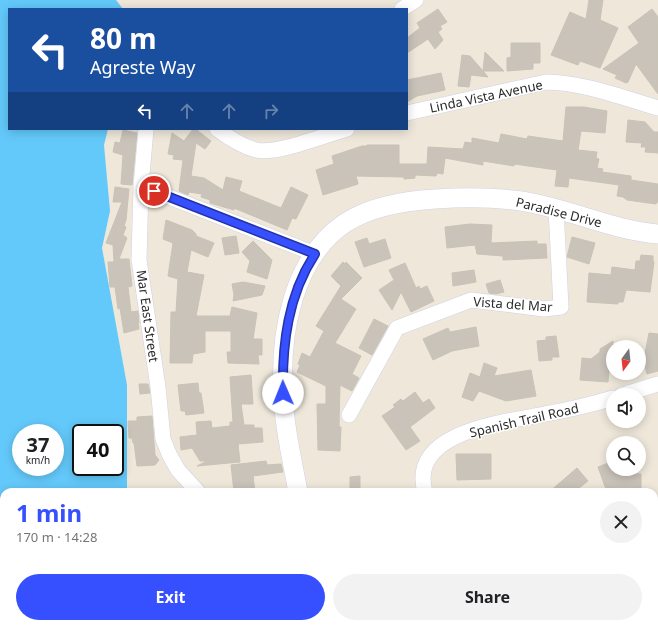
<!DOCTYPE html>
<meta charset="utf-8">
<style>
:root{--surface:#fff;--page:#f2f2f2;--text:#202124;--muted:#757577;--accent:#364fff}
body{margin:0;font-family:"Noto Sans",sans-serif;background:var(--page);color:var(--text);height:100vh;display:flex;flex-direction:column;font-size:15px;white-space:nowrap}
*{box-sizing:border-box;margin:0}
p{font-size:13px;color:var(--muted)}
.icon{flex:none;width:22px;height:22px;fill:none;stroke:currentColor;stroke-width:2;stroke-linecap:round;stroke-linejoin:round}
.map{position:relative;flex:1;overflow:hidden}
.details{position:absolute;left:0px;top:488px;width:658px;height:140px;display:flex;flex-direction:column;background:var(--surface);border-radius:12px 12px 0 0;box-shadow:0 2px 10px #0003}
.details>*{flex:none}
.banner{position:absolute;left:8px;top:8px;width:400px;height:122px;border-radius:0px;box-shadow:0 2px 10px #0003;background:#1a4fa0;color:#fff;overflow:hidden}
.needle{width:26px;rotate:195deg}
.controls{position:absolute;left:606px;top:340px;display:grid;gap:8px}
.controls a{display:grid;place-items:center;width:40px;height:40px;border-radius:50%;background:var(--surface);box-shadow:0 2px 10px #0003;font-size:20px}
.speed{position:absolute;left:12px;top:424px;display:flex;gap:8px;font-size:20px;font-weight:700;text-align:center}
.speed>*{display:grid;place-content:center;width:52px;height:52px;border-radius:50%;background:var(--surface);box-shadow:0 2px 10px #0003;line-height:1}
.speed small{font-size:10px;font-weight:400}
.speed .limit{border:2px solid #111;border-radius:6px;background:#fff;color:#111}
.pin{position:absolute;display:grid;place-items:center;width:34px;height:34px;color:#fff;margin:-17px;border:2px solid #fff;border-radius:50%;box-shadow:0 1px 4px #0007}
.me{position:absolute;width:44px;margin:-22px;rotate:359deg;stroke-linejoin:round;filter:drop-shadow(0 0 3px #0008)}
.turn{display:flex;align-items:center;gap:14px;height:84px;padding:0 16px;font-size:18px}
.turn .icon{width:52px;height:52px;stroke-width:2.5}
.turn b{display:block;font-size:28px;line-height:34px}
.lanes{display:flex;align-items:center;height:38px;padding:0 16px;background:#0003;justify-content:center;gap:20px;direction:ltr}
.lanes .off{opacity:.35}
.round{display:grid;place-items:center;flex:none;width:42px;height:42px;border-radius:21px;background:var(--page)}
.head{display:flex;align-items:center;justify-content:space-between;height:68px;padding:0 16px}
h1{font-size:24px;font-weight:700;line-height:30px;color:var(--accent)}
.action{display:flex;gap:8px;margin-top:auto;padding:8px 16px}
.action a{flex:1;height:46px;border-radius:24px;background:var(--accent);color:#fff;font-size:16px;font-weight:700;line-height:46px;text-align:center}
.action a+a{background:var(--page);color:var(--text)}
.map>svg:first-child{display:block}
.water{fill:#63c9fa;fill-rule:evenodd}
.building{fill:#c9c3ba;stroke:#c9c3b4}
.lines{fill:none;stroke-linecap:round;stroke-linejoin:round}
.minor-casing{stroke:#d0d2e4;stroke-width:16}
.tertiary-casing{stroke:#d0d2e4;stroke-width:20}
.minor{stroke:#fff;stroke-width:15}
.tertiary{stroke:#fff;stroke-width:19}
.route-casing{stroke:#2333a6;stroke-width:10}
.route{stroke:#364fff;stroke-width:7}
.labels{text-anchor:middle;stroke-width:3;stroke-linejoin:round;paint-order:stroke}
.street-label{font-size:13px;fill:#2a2a2a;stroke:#fff}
</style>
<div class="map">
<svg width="658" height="628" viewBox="0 0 658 628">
<rect width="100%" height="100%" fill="#eee7da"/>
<!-- water -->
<path class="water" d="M0,0H116L123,9H9V129H108L104,145L110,211L102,248L127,385V490L125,492H4V607L0,610ZM21,433H55V467H21ZM81,433H115V467H81Z"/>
<!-- building -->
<path class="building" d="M589,0H603L600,20L618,28L600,68L580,61L578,65L551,55L570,12L586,19Z
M438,9L447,22L440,26L442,29L438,32L443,40L435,49L428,39L407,53V38L420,28L417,23Z
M652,9L658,17V94L636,64L628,82L626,83L615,78L617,75L603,69L639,43L628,27Z
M511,43H540V63H533V69L507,71V58L511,57Z
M485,52L504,71H483L488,77L471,75L469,87L458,86L462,55L470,56L483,71Z
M441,73L445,90L417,96L407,102V80Z
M566,107H584L607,111L605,133L581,131L578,150L597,152L596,158L599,159L597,168L603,169L602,172L631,176V180L658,184V201L656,204L627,200L623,197L617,196L619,185L569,178L568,187L555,186L557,170L514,164V166L483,161V165L445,158L443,174L437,173L436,176L415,175V178L404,179V177L356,176L358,184L323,195L316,170L334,164L332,156L362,146H367V145H399V164H427L428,147L463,149L465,142L472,143V138L499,143L501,134L527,139L528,136L563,141Z
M628,120L645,122L654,132H658V153L645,152L646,147H641L642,143L626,142Z
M193,129H198V131L211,141L205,149L196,143L191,176L204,178L223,190L226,177L242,181L239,191L281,208L291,187L308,195L296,219L292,218L287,230L234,208V210L210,203V200L201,197L202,194L189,192L188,195L179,191L183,160L173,159L174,155L168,154L172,133L184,141Z
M123,130L137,133L132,185L121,184L123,155L113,152L115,142L120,143Z
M115,187L129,189L126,220L124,226L126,227L123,235L127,238L119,259H129L132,286L128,287L131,312L138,311L139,323H138L139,329L124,333L120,308L118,309L115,287H110L108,262H114L113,245L106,243L122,202H113Z
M166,220L192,230L196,234V236L214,243L208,257L191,250L187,272L204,275L196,316H230L232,307L257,313L253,339H262V355H258L259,364L228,363L227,352H231V331H205V352L193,354L192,363H170L171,312H176L178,279L168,276L173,243L163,239Z
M470,224L492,225L491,243L537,241V244H546L547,258L503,260V256L477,254L475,245L447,248L445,227Z
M236,236L239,253L225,255L222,238Z
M572,237L595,243L589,264L567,257Z
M367,238L369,244L385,239L391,258L364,267L355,242Z
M253,241L272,260L267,279L247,272L250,261L242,252Z
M641,255L653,256V261L654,262L650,292L626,290L623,302H618V304L587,302L589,273L611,275L612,267L635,270L636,261H640Z
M343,262L345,264L346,262L362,278L341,299L356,309L335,343L361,356L352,374L359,378L352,391L340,385L339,427H341L340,451L318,450L317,404H326V386L297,372L300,365L298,364L302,353L310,357L324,331L316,326L341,286L331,276Z
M405,263L416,288L419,286L420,289L427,286L434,301L411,312L401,292L392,310L379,290L394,280L389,270Z
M474,270L476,282L453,286L452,273Z
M500,280L504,292L496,294L489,293L486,284Z
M243,282L265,286L262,295L233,301L234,295L232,284Z
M374,319L388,326L372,355L359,348Z
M476,327L479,346L452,351L433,360L423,339L448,328L450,332Z
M649,333L658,334V371L647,374L643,358H644Z
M556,336L559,357H552V360L539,361L537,341L546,340V337Z
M613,341V371H609L608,382L580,380L582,358L591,359L600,352V349Z
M484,363L497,368L494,376L531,370L536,396L506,401L479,391L473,401L462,397L470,373L480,377Z
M251,375L253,404H241L244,425H254V428H262L263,442L238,444L240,462L197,466L207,461H200L192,448L181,450L180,437L197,435L196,422L211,421L212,428L230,426V422H233L230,377Z
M198,383L199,393H201L204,413L186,415L185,411H181L178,385Z
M139,384H148L150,393L140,394Z
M415,392L423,403L429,399L435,408L410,427L420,441L406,450L382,416L395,407L393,405L401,399L403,401Z
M152,416L155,455L159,460L155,465L137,466L134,443H133L132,438H129L128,421H137V417Z
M456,454H491V479L457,480Z
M266,461L267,465L281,464L283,472L253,476L255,492H234L231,465Z
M611,462L615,473L641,474V492H607L598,467Z
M577,468L588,481L574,492H549Z
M360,476V488H350V477Z"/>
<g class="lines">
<defs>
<path id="minor" d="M402,9L416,0
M407,113L546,82C581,82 624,98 658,108
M146,129L141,186L139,260L158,387L163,439L170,456L178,470L198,492
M217,129C229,138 241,146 256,150C276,155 325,135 347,129
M141,186L315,254
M622,395L658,384
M349,415L397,328L471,300L544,309L561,307L556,208
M425,492C408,431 505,422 545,414C568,410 590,405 613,398
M475,624L476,628
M71,628L78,624"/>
<path id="tertiary" d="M298,492C292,459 284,426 283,392C280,334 292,259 345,223C371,206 404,201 435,199C464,197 493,197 521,201C568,208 611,230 658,234
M313,628L314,624"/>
</defs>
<!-- minor casing -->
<use href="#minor" class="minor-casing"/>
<!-- tertiary casing -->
<use href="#tertiary" class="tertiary-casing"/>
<!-- minor -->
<use href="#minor" class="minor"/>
<!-- tertiary -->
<use href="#tertiary" class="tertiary"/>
</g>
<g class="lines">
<defs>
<path id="route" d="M154,191L315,254C288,295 282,344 283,393"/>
</defs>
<!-- route casing -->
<use href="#route" class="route-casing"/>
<!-- route -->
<use href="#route" class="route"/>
</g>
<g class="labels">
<!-- street labels -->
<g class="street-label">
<text transform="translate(486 96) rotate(-12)" y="5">Linda Vista Avenue</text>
<text transform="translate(559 212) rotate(14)" y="5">Paradise Drive</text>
<text transform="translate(513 304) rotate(4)" y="5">Vista del Mar</text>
<text transform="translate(148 316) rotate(82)" y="5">Mar East Street</text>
<text transform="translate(524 420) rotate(-13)" y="5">Spanish Trail Road</text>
</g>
</g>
</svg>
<div class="controls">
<a><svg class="needle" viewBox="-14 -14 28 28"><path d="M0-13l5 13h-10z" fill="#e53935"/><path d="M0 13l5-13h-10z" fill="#757577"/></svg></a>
<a><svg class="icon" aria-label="sound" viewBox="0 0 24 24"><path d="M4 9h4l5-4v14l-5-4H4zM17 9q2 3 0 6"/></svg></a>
<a><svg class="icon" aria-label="search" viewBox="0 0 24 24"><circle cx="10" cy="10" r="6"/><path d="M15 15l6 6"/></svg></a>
</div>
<div class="speed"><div>37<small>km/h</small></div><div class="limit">40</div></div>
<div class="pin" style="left:154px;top:191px;background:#d93025"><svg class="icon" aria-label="arrive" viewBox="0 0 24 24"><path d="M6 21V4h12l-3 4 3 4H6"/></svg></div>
<svg class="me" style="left:283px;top:393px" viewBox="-20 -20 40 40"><circle r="19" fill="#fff"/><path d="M0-13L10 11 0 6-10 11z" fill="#364fff"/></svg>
<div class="banner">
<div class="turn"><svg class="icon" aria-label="left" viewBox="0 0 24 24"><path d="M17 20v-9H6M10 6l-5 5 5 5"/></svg><div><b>80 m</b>Agreste Way</div></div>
<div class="lanes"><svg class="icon" aria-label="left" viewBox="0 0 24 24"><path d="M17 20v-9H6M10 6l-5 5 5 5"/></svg><svg class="icon off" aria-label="ahead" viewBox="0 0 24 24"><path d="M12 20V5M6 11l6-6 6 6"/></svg><svg class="icon off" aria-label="ahead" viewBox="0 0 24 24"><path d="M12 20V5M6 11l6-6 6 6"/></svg><svg class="icon off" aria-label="right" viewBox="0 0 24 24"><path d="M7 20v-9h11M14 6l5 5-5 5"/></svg></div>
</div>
<section class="details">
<div class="head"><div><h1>1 min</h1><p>170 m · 14:28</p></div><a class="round"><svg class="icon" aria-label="close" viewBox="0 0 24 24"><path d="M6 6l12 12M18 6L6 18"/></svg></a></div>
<div class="action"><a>Exit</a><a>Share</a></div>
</section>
</div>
